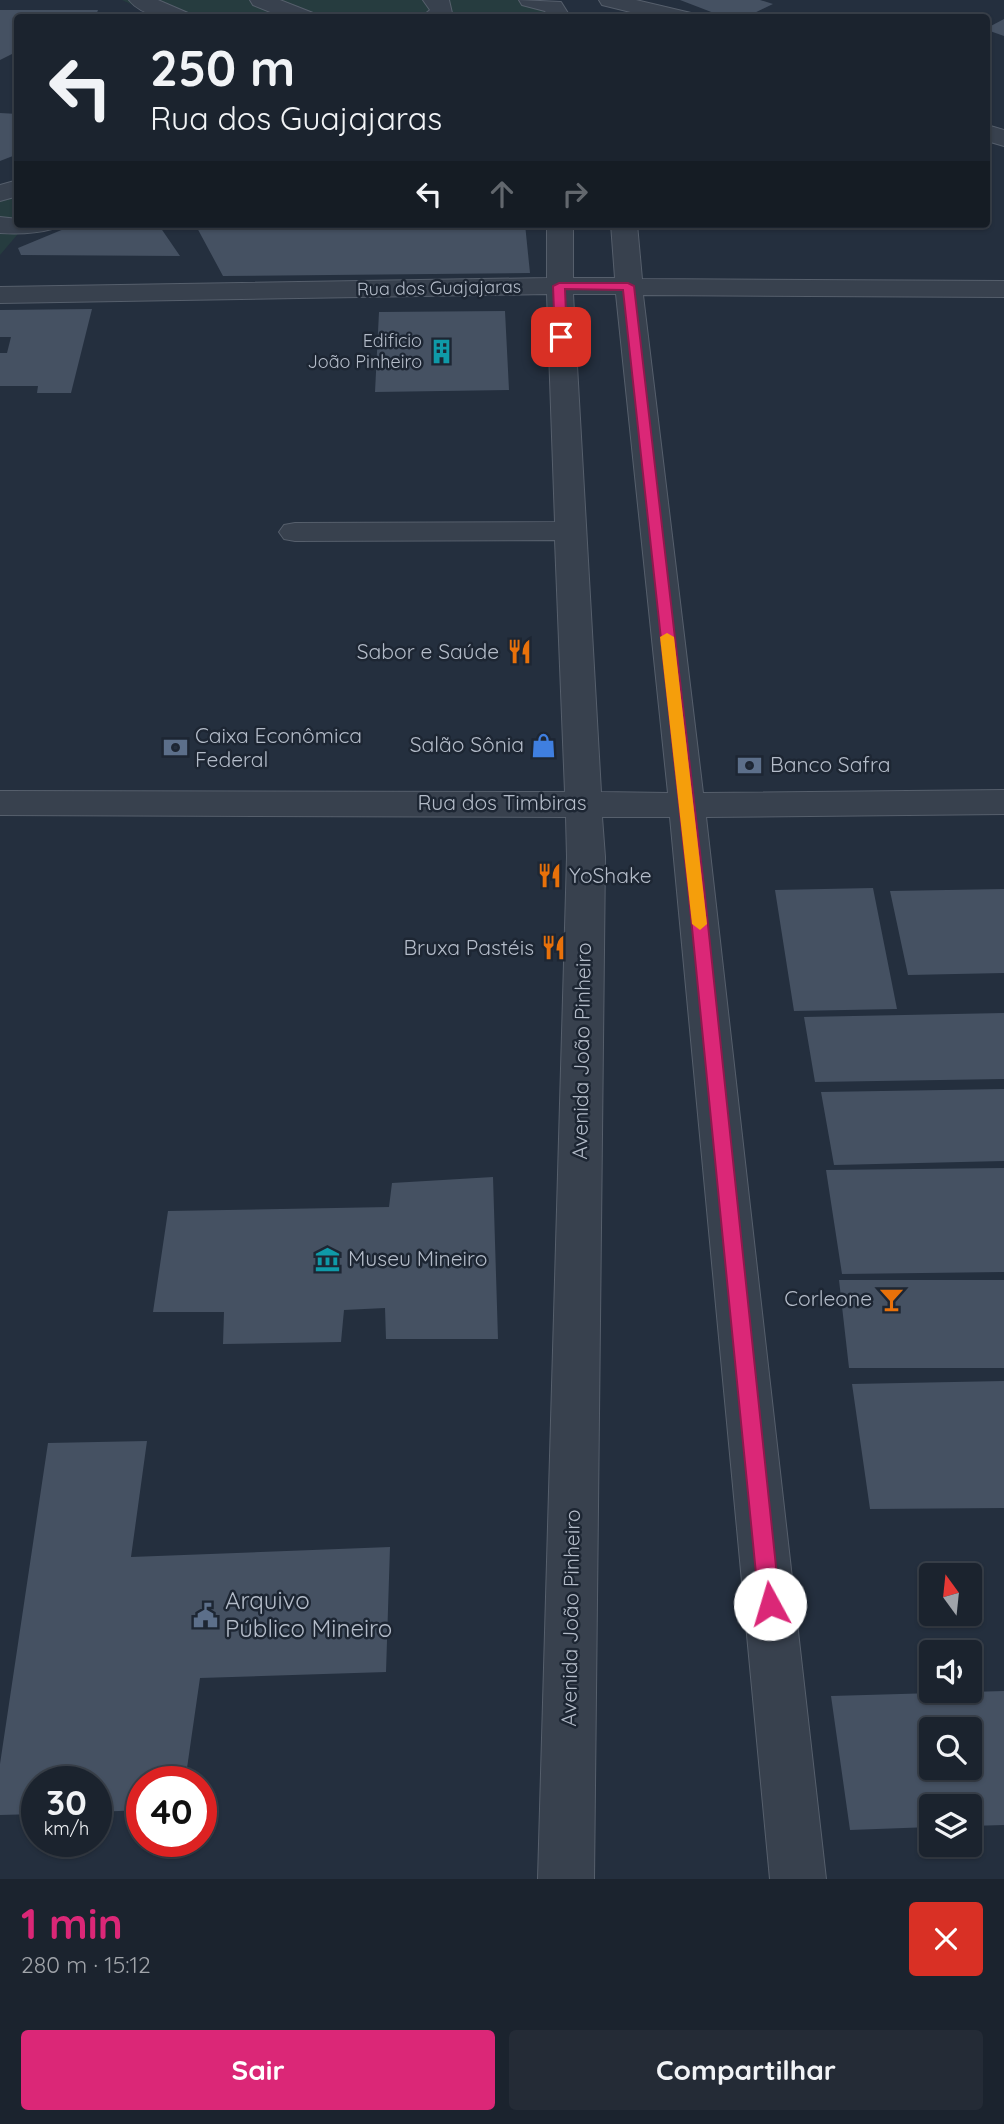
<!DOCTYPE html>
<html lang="pt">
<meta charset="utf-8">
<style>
:root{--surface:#1b232e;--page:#242b36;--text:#f1f3f6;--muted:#a0a4aa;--line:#39404a;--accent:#db2777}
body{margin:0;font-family:Quicksand,sans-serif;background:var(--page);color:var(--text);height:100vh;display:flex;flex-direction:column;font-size:26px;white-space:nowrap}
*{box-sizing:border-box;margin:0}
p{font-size:23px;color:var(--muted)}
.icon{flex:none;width:38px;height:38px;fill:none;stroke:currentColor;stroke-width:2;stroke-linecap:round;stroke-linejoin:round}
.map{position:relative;height:1879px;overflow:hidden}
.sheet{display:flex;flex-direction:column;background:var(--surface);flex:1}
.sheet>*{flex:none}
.hud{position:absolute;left:14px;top:14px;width:976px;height:214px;border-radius:7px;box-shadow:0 2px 5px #0004,0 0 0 2px var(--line);background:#1b232e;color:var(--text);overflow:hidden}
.needle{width:46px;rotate:345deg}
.controls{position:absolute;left:919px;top:1563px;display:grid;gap:14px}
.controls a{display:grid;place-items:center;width:63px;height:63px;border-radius:7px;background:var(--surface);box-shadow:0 2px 5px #0004,0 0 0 2px var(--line);font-size:35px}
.speed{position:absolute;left:21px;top:1766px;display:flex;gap:14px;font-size:35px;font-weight:700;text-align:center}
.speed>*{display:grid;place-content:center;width:91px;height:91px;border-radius:50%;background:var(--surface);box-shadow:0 2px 5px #0004,0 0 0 2px var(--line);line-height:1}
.speed small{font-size:18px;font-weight:400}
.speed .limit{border:10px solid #d22;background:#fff;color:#111}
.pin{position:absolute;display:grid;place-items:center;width:60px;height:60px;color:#fff;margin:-30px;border-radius:14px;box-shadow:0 4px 10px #0006}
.me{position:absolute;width:77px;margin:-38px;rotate:354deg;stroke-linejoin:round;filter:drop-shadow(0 0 5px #0008)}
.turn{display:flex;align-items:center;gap:24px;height:147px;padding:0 21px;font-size:32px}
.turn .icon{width:91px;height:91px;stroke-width:2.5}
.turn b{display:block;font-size:49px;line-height:60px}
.lanes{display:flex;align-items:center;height:66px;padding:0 21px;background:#0003;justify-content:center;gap:35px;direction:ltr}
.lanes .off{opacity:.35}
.round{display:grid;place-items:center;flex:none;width:74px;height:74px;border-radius:7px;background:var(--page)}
.head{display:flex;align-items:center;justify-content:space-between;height:119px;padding:0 21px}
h1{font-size:42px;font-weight:700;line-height:52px;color:var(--accent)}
.action{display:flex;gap:14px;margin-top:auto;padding:14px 21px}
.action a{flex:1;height:80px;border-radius:7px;background:var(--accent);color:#fff;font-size:28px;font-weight:700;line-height:80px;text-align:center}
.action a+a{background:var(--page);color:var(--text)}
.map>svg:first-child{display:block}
.green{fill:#263c3f}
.building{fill:#455162;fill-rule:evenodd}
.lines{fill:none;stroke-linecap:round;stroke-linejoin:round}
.minor-casing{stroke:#565f6c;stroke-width:2}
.minor{fill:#38414e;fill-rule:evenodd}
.route{fill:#db2777;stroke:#8e194d;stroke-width:2}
.slow{fill:#f59e0b}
.labels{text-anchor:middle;stroke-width:5;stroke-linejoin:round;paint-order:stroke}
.far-street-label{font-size:18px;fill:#b4bcc9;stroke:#1d2633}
.far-poi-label{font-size:18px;fill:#b4bcc9;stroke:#1d2633;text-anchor:end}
.poi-label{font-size:21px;fill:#b4bcc9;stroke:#1d2633;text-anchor:end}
.street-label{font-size:21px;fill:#b4bcc9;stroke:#1d2633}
.near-poi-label{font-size:24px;fill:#b4bcc9;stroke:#1d2633;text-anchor:start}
</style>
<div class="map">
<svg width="1004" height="1879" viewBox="0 0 1004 1879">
<rect width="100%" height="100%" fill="#242f3e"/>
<!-- green -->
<path class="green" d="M122,0H530L553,7V17L161,18Z
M17,187L18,224L23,228L0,255V194Z"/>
<!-- building -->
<path class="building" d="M680,0H760L773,4L744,18H727Z
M0,10H98L95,18H18V51L0,60Z
M1004,19V36L987,30V28Z
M0,113L18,114V154L0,161Z
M76,224H158L180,256L21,255L18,248Z
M195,224H525L530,273L223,276Z
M92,309L71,393H37L38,386H0V353H7L11,337H0V310Z
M505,311L509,390L375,392L379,312Z
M873,888L897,1009L794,1011L775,890Z
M1004,889V973L908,975L890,891Z
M1004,1013V1079L815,1082L804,1017Z
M1004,1089V1161L834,1165L821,1092Z
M1004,1168V1272L842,1274L826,1170Z
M493,1177L498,1339H386L385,1308L344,1310L341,1342L223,1344L224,1312H153L168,1211L389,1207L392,1183Z
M839,1280H1004V1368H849Z
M1004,1381V1508L870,1509L852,1384Z
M147,1441L131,1557L390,1547L386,1672L200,1678L185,1782H142V1810L96,1812V1782H37V1814L0,1815V1764L48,1443Z
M1004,1691V1825L970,1826V1806H931V1827L850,1830L831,1696ZM931,1729H970V1768H931Z"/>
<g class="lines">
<defs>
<path id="minor" d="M129,0H158L188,13L191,18C170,18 143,18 129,0Z
M250,0H280L313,13L316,18H285L253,5Z
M423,0H449L452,13L449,18H420L430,10Z
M519,0L561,2L571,18H549L545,11L522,5Z
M599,0H636L691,13L694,18H655L602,5Z
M987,125L1004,130V146L987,141Z
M18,180V196L0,201V185Z
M0,217L18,219V224H56L52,229C34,234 18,234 0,233Z
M547,224H573V278H615L611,224H637L642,279L1004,281V297L643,295L703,793L1004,790V814L706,817L826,1879H770L670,817H602L605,857L594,1879H538L567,857L566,817L0,815V791L565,792L555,540L295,541L284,539L279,532L284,525L295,523L555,522L547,294L0,303V287L547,278ZM573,294H616L668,793L601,792Z"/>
</defs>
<!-- minor casing -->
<use href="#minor" class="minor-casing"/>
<!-- minor -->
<use href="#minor" class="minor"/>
</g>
<!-- route -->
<path class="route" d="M559,283H628L634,286L704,887L780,1604L777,1611L770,1613L762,1611L759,1604L688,887L623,290L565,289L567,337L561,341L555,337L553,286Z"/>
<!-- slow -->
<path class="slow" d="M667,633L674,637L707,924L700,930L692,924L660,637Z"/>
<!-- icons -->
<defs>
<symbol id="building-bare" viewBox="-9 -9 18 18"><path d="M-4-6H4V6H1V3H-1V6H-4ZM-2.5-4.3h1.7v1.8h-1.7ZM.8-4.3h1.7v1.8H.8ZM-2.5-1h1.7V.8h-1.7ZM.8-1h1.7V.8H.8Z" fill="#0f9aa8" stroke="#1d2633" stroke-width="2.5" paint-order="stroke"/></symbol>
<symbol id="restaurant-bare" viewBox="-9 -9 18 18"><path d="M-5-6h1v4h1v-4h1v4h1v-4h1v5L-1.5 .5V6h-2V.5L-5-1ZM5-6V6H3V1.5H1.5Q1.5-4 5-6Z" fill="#e8710a" stroke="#1d2633" stroke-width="2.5" paint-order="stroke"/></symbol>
<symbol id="shop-bare" viewBox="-9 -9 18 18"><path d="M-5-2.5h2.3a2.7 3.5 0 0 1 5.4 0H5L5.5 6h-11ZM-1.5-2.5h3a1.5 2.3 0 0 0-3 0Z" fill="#3f7fe0" stroke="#1d2633" stroke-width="2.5" paint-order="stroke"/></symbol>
<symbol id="bank-bare" viewBox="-9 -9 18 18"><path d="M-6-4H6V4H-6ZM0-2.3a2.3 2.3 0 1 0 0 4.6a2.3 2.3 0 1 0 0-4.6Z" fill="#5c6f8a" stroke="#1d2633" stroke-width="2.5" paint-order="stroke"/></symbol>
<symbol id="museum-bare" viewBox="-9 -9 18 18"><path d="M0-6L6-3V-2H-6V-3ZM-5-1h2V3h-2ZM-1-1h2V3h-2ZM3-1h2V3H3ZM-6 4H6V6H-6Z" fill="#0f9aa8" stroke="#1d2633" stroke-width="2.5" paint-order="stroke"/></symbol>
<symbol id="bar-bare" viewBox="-9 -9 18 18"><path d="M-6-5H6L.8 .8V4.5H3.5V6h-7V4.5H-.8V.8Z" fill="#e8710a" stroke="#1d2633" stroke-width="2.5" paint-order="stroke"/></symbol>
<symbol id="civic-bare" viewBox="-9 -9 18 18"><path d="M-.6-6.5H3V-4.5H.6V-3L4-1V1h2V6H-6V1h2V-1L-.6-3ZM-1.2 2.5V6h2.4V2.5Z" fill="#5c6f8a" stroke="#1d2633" stroke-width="2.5" paint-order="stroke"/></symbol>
</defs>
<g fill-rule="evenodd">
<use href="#building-bare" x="424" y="334" width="35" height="35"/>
<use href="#restaurant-bare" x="502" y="634" width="35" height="35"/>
<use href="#shop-bare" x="526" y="728" width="35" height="35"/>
<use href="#bank-bare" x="158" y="730" width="35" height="35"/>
<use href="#bank-bare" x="732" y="748" width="35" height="35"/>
<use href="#restaurant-bare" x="532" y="858" width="35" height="35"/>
<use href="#restaurant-bare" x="536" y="930" width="35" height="35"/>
<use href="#museum-bare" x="310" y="1242" width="35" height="35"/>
<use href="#bar-bare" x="874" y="1282" width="35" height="35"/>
<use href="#civic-bare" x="188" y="1598" width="35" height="35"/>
</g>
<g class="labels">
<!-- far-street labels -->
<g class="far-street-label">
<text transform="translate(439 288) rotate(-1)" y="6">Rua dos Guajajaras</text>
</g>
<!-- far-poi labels -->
<g class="far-poi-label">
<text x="422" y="347">Edificio<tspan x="422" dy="21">João Pinheiro</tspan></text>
</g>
<!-- poi labels -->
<g class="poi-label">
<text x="499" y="659">Sabor e Saúde</text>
<text x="195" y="743" text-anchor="start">Caixa Econômica<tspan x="195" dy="24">Federal</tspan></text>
<text x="524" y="752">Salão Sônia</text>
<text x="770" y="772" text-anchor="start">Banco Safra</text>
<text x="569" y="883" text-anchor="start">YoShake</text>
<text x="534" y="955">Bruxa Pastéis</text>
<text x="348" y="1266" text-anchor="start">Museu Mineiro</text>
<text x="872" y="1306">Corleone</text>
</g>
<!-- street labels -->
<g class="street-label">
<text x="502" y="810">Rua dos Timbiras</text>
<text transform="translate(582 1051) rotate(-89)" y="7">Avenida João Pinheiro</text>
<text transform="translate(571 1618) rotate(-89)" y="7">Avenida João Pinheiro</text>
</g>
<!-- near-poi labels -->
<g class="near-poi-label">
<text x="225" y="1609">Arquivo<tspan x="225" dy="28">Público Mineiro</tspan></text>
</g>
</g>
</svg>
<div class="controls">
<a><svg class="needle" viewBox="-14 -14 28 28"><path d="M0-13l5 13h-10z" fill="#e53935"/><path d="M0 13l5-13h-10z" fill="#a0a4aa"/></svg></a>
<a><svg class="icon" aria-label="sound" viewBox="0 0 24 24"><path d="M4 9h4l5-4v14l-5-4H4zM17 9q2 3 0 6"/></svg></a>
<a><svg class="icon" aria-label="search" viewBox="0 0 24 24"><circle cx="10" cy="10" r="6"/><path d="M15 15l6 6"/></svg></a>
<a><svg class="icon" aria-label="layers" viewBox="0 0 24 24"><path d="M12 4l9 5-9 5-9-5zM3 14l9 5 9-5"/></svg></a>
</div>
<div class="speed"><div>30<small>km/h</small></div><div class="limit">40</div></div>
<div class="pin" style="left:561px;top:337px;background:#d93025"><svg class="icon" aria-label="arrive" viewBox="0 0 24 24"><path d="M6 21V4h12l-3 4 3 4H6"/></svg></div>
<svg class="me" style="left:770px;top:1604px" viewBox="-20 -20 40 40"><circle r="19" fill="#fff"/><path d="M0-13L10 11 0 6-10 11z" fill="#db2777"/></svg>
<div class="hud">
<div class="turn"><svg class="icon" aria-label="left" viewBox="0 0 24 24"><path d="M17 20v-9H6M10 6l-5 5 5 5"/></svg><div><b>250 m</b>Rua dos Guajajaras</div></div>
<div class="lanes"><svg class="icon" aria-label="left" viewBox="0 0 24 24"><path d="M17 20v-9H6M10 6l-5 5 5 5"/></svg><svg class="icon off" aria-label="ahead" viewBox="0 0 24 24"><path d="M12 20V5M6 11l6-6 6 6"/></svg><svg class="icon off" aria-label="right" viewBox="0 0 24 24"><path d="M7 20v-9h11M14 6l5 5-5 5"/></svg></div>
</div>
</div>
<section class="sheet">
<div class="head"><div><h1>1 min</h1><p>280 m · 15:12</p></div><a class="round" style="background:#d93025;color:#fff"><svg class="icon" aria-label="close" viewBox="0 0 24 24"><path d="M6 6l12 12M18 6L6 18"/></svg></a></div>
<div class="action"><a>Sair</a><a>Compartilhar</a></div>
</section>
